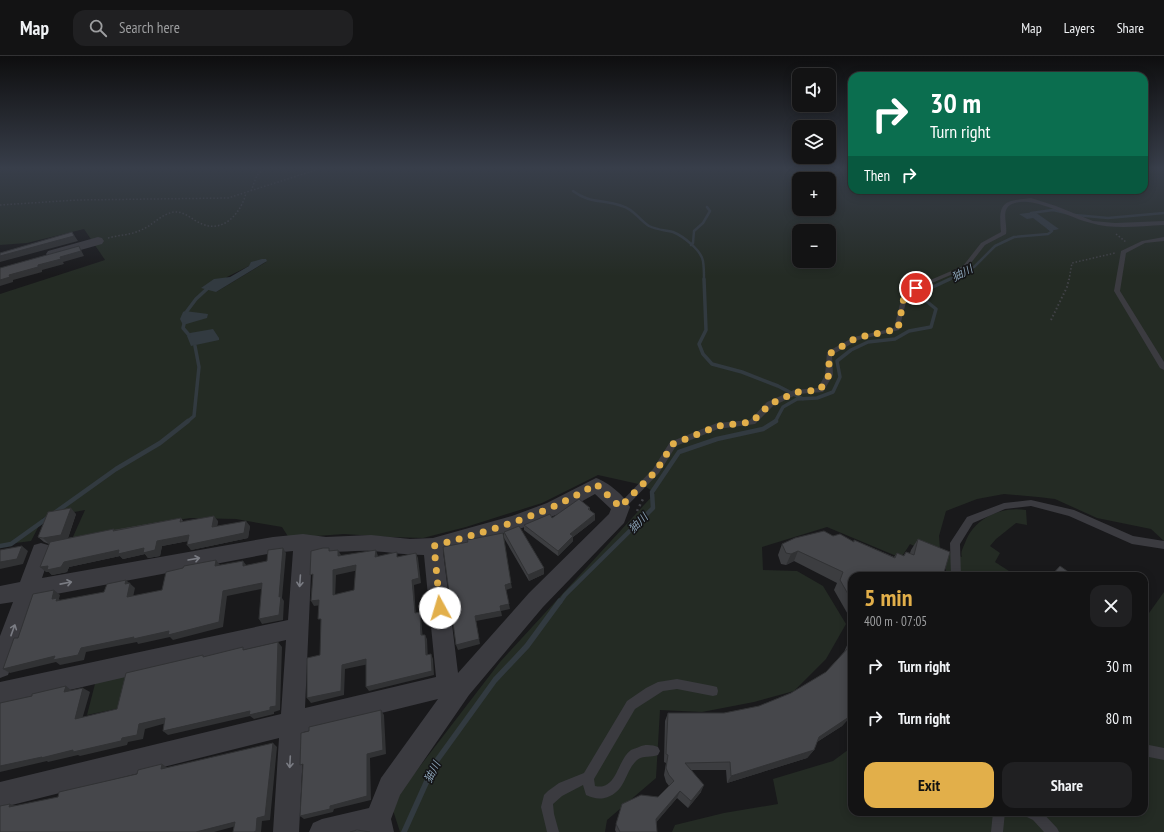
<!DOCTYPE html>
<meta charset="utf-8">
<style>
:root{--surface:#131314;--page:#202022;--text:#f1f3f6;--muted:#9d9ea0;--line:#323234;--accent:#e2af4a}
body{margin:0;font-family:"PT Sans Narrow","Noto Sans JP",sans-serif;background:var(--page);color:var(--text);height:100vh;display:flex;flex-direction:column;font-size:15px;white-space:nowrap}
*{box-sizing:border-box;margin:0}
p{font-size:13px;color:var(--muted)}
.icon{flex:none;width:22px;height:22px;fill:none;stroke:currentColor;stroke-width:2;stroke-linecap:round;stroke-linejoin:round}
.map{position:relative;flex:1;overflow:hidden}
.sheet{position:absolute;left:848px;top:516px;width:300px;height:244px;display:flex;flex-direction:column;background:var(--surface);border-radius:12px;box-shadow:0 2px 10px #0003,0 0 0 1px var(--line)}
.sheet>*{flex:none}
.guide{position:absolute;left:848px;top:16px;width:300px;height:122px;border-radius:12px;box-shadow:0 2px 10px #0003,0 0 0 1px var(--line);background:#0b6e4f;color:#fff;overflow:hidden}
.tools{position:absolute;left:792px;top:12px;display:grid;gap:8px}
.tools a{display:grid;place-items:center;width:44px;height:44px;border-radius:8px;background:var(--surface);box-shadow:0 2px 10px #0003,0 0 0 1px var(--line);font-size:20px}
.pin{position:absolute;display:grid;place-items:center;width:34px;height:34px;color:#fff;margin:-17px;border:2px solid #fff;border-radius:50%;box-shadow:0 1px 4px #0007}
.me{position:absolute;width:44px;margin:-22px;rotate:354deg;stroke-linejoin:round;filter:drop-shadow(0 0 3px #0008)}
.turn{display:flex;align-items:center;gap:14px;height:84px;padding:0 16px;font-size:18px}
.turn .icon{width:52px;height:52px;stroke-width:2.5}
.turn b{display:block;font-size:28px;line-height:34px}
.then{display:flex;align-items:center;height:38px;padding:0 16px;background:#0003;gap:8px;font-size:15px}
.round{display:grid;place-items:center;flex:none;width:42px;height:42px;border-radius:12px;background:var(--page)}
.head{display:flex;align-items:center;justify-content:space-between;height:68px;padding:0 16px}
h1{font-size:24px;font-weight:600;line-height:30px;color:var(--accent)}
.button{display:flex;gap:8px;margin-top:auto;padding:8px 16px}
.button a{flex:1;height:46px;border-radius:12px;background:var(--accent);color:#111;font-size:16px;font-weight:600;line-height:46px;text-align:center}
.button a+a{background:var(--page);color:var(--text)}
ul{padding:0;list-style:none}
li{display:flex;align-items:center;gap:12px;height:52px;padding:0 16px}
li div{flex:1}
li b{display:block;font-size:15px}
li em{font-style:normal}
header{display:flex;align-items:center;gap:24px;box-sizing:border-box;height:56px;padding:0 20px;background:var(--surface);border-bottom:1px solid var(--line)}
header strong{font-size:19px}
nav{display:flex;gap:22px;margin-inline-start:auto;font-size:14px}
.search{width:280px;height:36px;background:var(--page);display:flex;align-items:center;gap:10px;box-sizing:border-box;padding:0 14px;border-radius:12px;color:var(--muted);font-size:15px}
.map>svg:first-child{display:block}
.green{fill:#242b24;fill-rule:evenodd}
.water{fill:#323a40}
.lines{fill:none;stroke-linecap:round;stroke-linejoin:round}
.stream-far3{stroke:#323a40;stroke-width:2.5}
.stream-far2{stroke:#323a40;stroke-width:3.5}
.stream-far1{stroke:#323a40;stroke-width:4.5}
.stream{stroke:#323a40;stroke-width:5.5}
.path-far2{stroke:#414247;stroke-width:1.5;stroke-dasharray:1.5 2;stroke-linecap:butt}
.path-far1{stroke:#414247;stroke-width:2;stroke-dasharray:1.5 2.5;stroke-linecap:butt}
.path{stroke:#414247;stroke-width:2.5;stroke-dasharray:2 3.5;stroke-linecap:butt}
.lane{fill:#3b3b40;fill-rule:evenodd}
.street{fill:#3b3b40;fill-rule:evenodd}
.wall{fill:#3c3d40}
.shaded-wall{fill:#313234}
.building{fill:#46474b;stroke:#313234;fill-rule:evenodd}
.oneway{stroke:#7a7c83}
.route{stroke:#e2af4a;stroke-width:7;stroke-dasharray:0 12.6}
.labels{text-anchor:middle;stroke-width:3;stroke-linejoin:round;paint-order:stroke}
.water-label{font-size:11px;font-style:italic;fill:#879eb1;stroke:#141416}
</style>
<header>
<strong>Map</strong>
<div class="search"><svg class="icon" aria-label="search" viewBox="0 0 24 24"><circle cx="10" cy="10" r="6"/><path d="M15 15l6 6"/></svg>Search here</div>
<nav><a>Map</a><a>Layers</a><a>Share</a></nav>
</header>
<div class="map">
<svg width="1164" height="776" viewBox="0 0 1164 776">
<rect width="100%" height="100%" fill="#19191b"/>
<!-- green -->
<path class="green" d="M0,112H852V134H1144V112H1164V485L1151,473L1097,462L1055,443L1038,441L1004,438L977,443L946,455L939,480L940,493L962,501C960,496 963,492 965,487C974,462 1001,450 1026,454L1027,469L1016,467L996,483L990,490L1000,497L995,506L1009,515L1007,520H946V505L910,488L901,502L827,471L762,491L763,514L797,515L823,530L846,568L826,603L794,635L754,646L702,656L660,654L656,722L607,764L605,776H400L391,748L500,606L655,437L643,429L598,419L542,447L466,471L423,482L390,481L344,478L289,482L282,471L236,463L190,462L72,483L85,454L43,462L31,485L0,489V238L105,204L84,173L27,187L0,189ZM799,123H829V153H799ZM799,175H829V205H799ZM266,206L216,236L227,221L249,210Z
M1164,536V776H672L675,769L724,757L778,748L773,723L833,705L852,691V756H1144V564Z
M129,617L120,652L87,659L96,624Z"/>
<!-- water -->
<path class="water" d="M1035,156L1059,173L1050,175L1033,162L1027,163L1019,158Z
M262,203H266L267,205L216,236L201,232L214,223L230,221L249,210L251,206Z
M185,255L208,258L207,262L183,269L180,263L183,256Z
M213,273L219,282V284L191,290L187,280L190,277Z"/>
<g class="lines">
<!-- stream-far3 -->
<path class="stream-far3" d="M573,135C590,148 604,143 622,150C634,153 639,164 649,170C657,174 665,174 673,176C683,180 701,194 703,205C704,211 704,218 704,224
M1031,157L1053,154L1066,157
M1075,159L1108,162L1164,157
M691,189L693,187L694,175L703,167L710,155L707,151
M948,224L974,211L995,190L1014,181L1048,178L1052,175L1048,172"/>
<!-- stream-far2 -->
<path class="stream-far2" d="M704,223L706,274L699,288L703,298L712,308L742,316L778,330L803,343
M187,255L196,243L208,232
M184,268L183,272L189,279
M187,366L194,360L199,311L195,290
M775,366L783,351L797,343L817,342L833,336L840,321L837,305L851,294L868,286L895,283L909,275L931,271L936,253L925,244L920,237L950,223"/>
<!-- stream-far1 -->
<path class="stream-far1" d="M0,490L11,488L116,413L160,387L188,365
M560,546L565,539L653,452L652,436L679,396L717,383L763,373L776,365"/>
<!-- stream -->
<path class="stream" d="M404,776L435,707L495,624L527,590L560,545"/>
<!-- path-far2 -->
<path class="path-far2" d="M251,135L257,119L265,112
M0,149L77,144L228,142L322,112
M1116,178L1126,186
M108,182C119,179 131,179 141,174C152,170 161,158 174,156C185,155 192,164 202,168C224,177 241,157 246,137
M1069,224L1072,207L1115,197"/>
<!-- path-far1 -->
<path class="path-far1" d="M1051,264L1067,231L1069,223"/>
<!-- path -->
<path class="path" d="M637,455L643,443"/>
<!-- lane -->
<path class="lane" d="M1031,142L1056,150L1093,165L1115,167L1164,165V169C1140,170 1114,174 1091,167C1074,163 1059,154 1042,149C1033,146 1021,144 1012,148C1000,153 1008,169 1006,178L985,189L967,212L918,233L907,242L899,274L858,284L832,299L833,319L823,336L798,338L773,350L755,368L718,373L676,390L659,417L624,453L621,454L618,453L617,451L618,449L653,413L670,386L717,367L750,364L767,346L794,334L818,332L825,319L827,296L854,281L894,272L902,240L914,231L963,210L981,187L1001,176C998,146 1003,145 1031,142Z
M1164,181V185L1145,187L1126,197L1120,235L1164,306V314L1160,312L1114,235L1121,195L1142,185Z
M1031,444L1074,454L1133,480L1164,485V493L1132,488L1069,460L1031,450L1005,453L973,467L960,488L961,520H951L950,487L967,461L1004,447Z
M677,623L713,630L717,631L718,635L717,639L713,640L677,633L663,635L635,653L594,723L595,730C617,735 617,704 631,694C633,693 637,692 639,691C645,688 653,689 658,691L660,695L658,699C651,702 643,699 637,704C625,715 626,733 610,740C601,744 595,743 586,739L583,729L562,740L553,748L554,758L559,776H547L541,751L544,739L548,735L559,727L584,717L627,645L646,632L658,626Z
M1144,688L1164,692V704L1144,700Z
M993,756H1005L1003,776H991Z
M1023,756H1042L1057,772L1059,776H1044L1033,764L1025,760Z"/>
<!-- street -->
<path class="street" d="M98,181L102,182L104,185L102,188L52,202L48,201L46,198L48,195Z
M596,422C608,426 625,440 630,451L624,467L543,551L469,639L400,739L391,763L394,776H309L313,767L322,763L369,752L381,722L438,643L304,676L299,776H273L279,682L0,752V726L281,658L286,584L0,650V626L288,564L293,495L273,497L35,542L8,619L0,622V580L13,546L0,548V530L20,526L34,489L41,487L48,489L51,495L42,522L273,481L303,478L326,481L371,479L410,483L433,482L512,460L547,447ZM595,438L611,453L609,458L529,537L458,617L443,495L522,472L561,457ZM312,495C332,498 351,494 371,495C389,496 406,499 424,499L436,621L305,652Z"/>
</g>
<!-- wall -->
<path class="wall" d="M590,452V454L595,464L573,481V485L558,500L524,474V469Z
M76,458L68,482L181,462L183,465H218L217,470H250L248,482L191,494L188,485L162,490L160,500L148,502L145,498L123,503L120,500L69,511L67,516L52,519L49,516H46L49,488L44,486L38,481Z
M504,476L544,512V518L529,525L504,482Z
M833,480L853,486L854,484L894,501L897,497L903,500L906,496L910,497L911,494L918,483L943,520H852V563L850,562L834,534L837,527L794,505L786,509L781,508L778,499L782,488Z
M852,578V659L842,670L817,686L814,694L807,702L727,727L726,714H692L701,736L688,752L677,742L656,766L657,776H616L615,774L616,768L658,741L669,730L666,726L664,719L666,707L664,706L665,665L668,657H724L759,650L791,637L826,616L844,596Z"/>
<!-- shaded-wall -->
<path class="shaded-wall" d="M72,176L78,185L0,206V200Z
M79,190L84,200L63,206L64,208L42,214V216L13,224V226L0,230V224L9,219L38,209L60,201Z
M71,452L76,458L67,485L49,488L43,482Z
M595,458V464L573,481V485L558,500V495L570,478Z
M214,460L218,465L216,477L212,471Z
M246,465L250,470L248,482L191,494L187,489Z
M189,479L193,484L162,490L160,500L148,502L145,498L123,503L120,500L69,511L67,516L52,519L49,516H46L40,511L64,506L119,494L144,492L157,485Z
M22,490L28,495L23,508L0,513V506Z
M283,492L286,497L282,542L284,545L283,564L262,568L259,563L279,541Z
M338,494L341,499L338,500Z
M376,494L378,500V506L375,501Z
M798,495L794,505L786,509L791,498Z
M416,497L418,502L421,527L414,529L416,562L415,557L412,524Z
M216,504L220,509L219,515L215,510Z
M243,505L247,510H243Z
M356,509L359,514L336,519L335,544L333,539V514Z
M544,512V518L529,525L528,519Z
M126,524L135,532L132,546L127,541L125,528Z
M262,527L266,532L227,540L223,571L173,584L170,581L138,588L137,586L86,596L84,604L60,609L56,606L10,617L3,613L81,592L223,535Z
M511,527L512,532L506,534L505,529Z
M54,534L60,539L59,543L63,547L52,543Z
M319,544L322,549L314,550L311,545Z
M509,548L510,553L501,555L500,550Z
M501,555L502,560L476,565L480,588L458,594L456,589L475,560Z
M420,556L421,561L423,584L421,579Z
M425,579L427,583L428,604L426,599Z
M278,586L282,591L280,654L274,656V658L254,663L250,660L168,679L163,675L250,655L270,651Z
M431,598L433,603L434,619L369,635L366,631Z
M366,603L369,608L345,613L344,639L311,647L307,642L342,609Z
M66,630L72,635L64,636Z
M83,632L90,636L81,667L75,663Z
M381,654L384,659L386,698L370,702L371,744L334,753L333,756L304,763L300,760L330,750L367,698Z
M852,658V659L842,670L812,689L819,681Z
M165,662L170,666L145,673L143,683L128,686L127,689L80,700L78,699L48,706L47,705L0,716V710L122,682L139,668Z
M273,687L277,691L270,764L262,765L261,776H254L257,762Z
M814,694L807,702L727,727L731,720Z
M162,708L168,712L161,713Z
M704,729L701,736L688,752L691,745Z
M680,735L677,742L654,769L656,763Z
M10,748L19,751H9Z
M235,766L240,769L214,776H196Z"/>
<!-- building -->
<path class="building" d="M72,176L74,180L0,200V197Z
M79,190L81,195L60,201L61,203L38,209V211L9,219L10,221L0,224V212Z
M579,443L590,452L588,453L595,458L570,478L573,480L558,495L524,469L550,458L552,462Z
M71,452L61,479L43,482L38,481L48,456Z
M214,460L212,471L246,465L244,477L187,489L189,479L157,485L155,494L143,497L144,492L118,498L119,494L64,506L61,511L47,514L48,510L40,511L50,486L114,473L113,475L181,462L180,466Z
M519,470L544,512L528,519L504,476Z
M824,475L833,480L840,478L854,486V484L895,502L897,497L904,500L906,496L914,499L918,483L950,496L943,520H852V545L840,524L843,516L798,495L791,498L786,497L782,488L795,482Z
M503,477L511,527L505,529L509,548L500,550L501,555L475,560L479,583L456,589L443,491L468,486L467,484Z
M22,490L17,503L0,506V494Z
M283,492L279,541L281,540L279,559L259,563L262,527L223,535L219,566L168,579L169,575L133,583L134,581L81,592L78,599L53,604L55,600L3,613L14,582H18L33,538L54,534L52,543L57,542L56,545L104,536L107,528L126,524L125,528L130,527L127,541L162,534L166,516L183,512L184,510L216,504L215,510L243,505V510L267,505L268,494Z
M323,492H329V495L338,494V500L376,494L375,501L397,496V501L416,497L419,522L412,524L415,557L420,556L421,579H425L426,599L431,598L432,615L366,631V603L342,609L341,635L307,642V602L320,599L321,563H318L319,544L311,545L313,518L310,519L311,495ZM356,509L354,534L333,539V514Z
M1060,510L1070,517L1068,520H1069H1051Z
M852,583V658L849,661L819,681L814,694L731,720L730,706L685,707L704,729L691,745L680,735L656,763L657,776H620L616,768L622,748L641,739L658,741L674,725L669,719L666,712L668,699L666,698L668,657H724L759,650L791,637L826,616L849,591Z
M278,586L276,650L270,651V654L249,659L250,655L163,675L165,662L139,668L137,679L122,682L121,685L73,696V694L41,702L42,701L0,710V647L32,640V638L66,630L64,636L83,632L75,663L117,653L126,617L203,599V601L243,591V594Z
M381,654L383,694L367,698V740L330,750V753L300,760L303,708L300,709L301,677L309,675V671Z
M273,687L265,760L257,762L256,775L254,776H233L235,766L196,776H0V750L10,748L9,751L58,741L59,736L137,718L138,714L162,708L161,713Z
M357,774L370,776H350Z"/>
<!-- one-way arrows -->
<defs><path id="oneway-shaft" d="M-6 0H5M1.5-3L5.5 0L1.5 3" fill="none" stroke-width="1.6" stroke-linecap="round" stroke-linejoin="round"/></defs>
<g class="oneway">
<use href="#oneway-shaft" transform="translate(194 503) rotate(-10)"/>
<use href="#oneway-shaft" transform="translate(300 525) rotate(94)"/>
<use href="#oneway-shaft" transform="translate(66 527) rotate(-11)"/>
<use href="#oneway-shaft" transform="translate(13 574) rotate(-70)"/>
<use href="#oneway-shaft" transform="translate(290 706) rotate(93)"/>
</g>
<!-- sky -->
<linearGradient id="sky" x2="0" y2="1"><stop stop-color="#0e0e0f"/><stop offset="0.51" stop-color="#383e4a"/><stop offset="1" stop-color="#383e4a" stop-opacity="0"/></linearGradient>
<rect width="1164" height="220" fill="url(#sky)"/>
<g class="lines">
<!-- route -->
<path class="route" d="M440,552L434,490C491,474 544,460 596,428L620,451L656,415L673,388L718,370L752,366L770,348L797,336L820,334L829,319V298L856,282L898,273L904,241L916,232"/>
</g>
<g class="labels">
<!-- water labels -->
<g class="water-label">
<text transform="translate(962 217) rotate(-27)" y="4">㹨川</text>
<text transform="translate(638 467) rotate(-45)" y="4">㹨川</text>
<text transform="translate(432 716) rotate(-63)" y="4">㹨川</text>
</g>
</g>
</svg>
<div class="tools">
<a><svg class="icon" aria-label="sound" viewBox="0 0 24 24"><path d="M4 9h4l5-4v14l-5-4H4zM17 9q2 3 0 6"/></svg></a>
<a><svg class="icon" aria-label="layers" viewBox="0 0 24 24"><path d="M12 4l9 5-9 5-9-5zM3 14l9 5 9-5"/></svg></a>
<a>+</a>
<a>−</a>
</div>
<div class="pin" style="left:916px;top:232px;background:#d93025"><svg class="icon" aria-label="arrive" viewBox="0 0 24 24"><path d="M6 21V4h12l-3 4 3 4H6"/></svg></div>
<svg class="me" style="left:440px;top:552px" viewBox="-20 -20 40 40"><circle r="19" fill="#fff"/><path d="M0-13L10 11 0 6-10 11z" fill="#e2af4a"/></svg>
<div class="guide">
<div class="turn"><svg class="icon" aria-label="right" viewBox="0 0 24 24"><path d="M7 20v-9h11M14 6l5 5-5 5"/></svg><div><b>30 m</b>Turn right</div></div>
<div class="then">Then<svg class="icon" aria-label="right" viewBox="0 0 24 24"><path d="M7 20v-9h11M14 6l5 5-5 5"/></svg></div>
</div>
<section class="sheet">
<div class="head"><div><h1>5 min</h1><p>400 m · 07:05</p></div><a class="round"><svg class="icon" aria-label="close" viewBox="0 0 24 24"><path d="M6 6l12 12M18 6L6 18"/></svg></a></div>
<ul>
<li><svg class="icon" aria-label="right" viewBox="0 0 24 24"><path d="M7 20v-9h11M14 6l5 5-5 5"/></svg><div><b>Turn right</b></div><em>30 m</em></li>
<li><svg class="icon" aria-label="right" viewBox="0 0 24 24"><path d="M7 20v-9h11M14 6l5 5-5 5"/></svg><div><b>Turn right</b></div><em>80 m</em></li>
</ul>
<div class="button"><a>Exit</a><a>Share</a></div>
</section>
</div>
